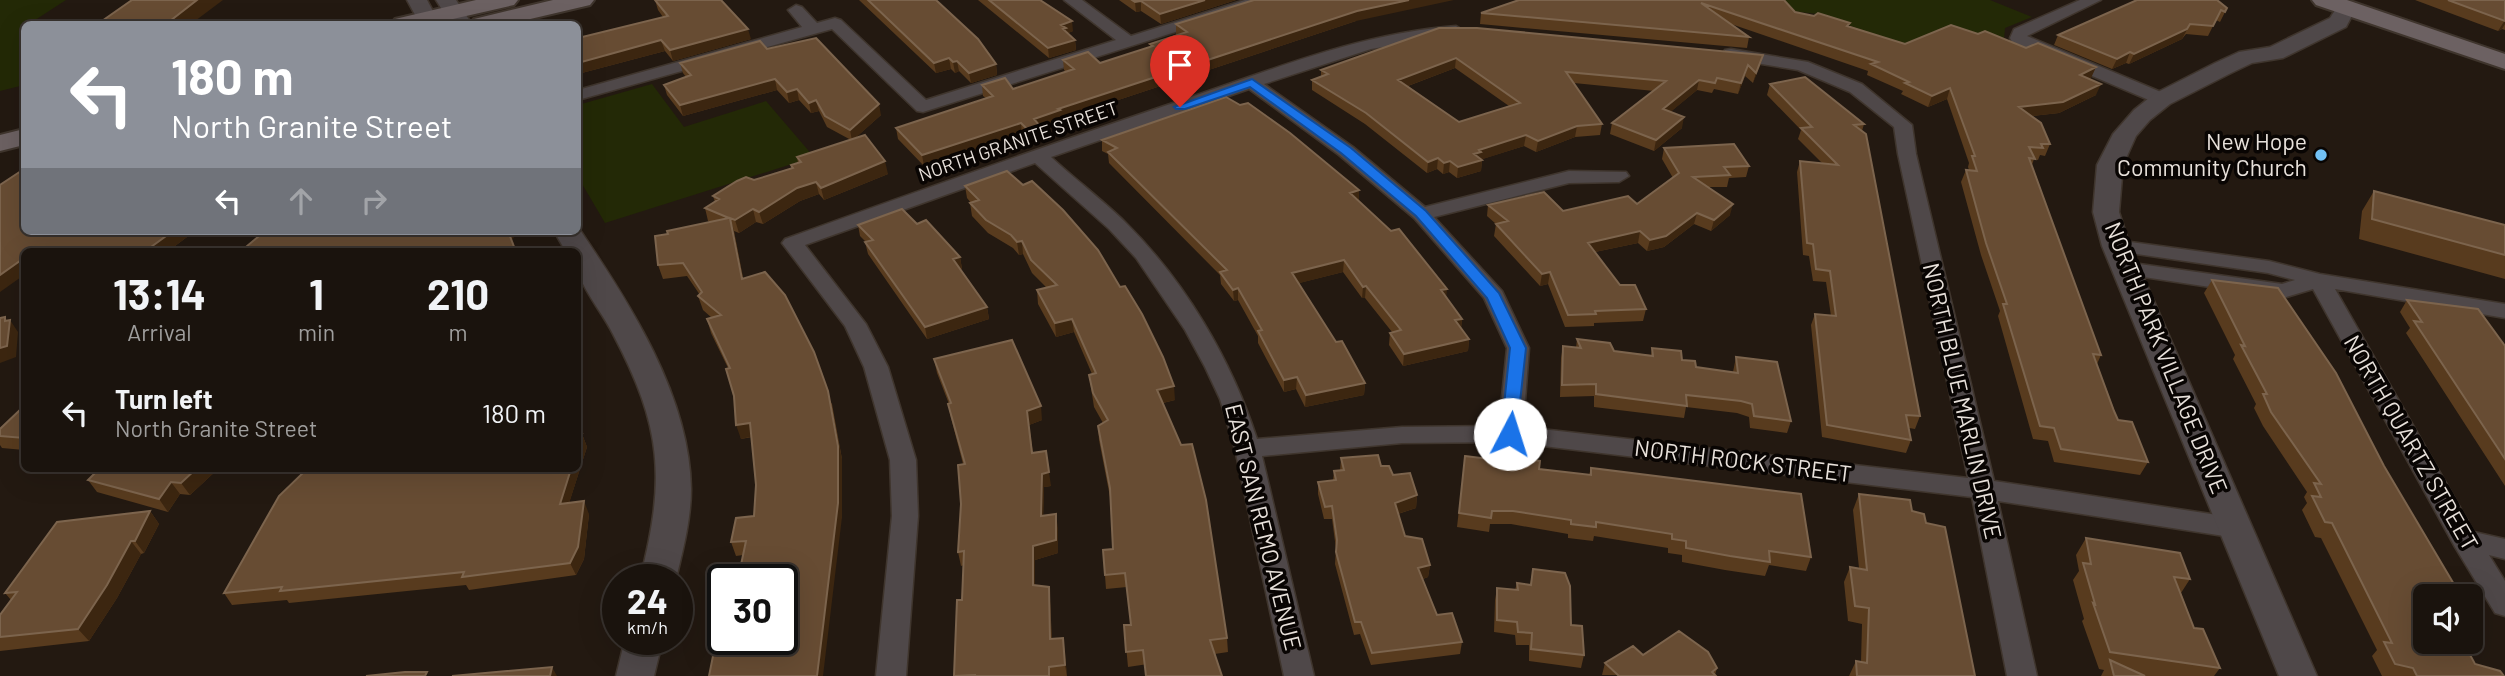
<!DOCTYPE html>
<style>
:root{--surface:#1a130d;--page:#231c16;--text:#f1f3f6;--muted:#9f9e9d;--line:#38322e}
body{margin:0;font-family:Barlow,sans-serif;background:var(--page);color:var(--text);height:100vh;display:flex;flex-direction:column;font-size:26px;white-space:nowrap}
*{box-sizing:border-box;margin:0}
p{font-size:23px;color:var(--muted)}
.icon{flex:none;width:38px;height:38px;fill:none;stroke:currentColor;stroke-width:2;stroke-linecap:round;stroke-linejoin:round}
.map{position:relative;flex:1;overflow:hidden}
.drawer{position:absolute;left:21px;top:248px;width:560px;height:224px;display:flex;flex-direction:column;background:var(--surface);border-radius:10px;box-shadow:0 7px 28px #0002,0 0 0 2px var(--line)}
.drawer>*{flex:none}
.banner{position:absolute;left:21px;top:21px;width:560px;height:214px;border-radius:10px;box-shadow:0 7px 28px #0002,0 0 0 2px var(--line);background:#8c9099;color:#fff;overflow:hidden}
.controls{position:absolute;left:2413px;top:584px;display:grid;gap:14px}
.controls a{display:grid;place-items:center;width:70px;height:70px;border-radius:10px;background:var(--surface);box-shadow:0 7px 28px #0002,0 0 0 2px var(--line);font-size:35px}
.speed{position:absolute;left:602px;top:564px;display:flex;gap:14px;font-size:35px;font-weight:700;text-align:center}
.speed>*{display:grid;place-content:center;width:91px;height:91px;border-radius:50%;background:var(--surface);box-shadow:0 7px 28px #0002,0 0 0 2px var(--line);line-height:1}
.speed small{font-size:18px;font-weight:400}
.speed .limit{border:4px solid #111;border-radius:10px;background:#fff;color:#111}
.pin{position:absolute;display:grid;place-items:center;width:60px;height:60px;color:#fff;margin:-72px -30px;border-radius:50% 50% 50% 0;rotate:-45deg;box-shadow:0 0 7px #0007}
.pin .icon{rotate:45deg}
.me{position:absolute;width:77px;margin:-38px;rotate:5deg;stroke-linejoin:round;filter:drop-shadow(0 0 5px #0008)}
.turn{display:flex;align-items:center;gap:24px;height:147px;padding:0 35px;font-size:32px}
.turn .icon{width:91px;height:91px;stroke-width:2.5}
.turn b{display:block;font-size:49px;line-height:60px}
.lanes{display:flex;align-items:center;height:66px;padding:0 35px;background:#0003;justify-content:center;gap:35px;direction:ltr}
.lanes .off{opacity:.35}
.eta{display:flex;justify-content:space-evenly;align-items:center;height:119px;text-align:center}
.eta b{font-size:42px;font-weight:700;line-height:49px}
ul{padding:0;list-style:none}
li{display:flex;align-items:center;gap:21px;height:91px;padding:0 35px}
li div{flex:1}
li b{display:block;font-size:26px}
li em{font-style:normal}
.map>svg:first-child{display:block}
.green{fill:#232906}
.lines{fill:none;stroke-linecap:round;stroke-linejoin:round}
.minor-casing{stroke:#3f352d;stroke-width:3}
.tertiary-casing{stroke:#3f352d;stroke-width:3}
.secondary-casing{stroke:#3f352d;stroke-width:4}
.minor{fill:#4f4849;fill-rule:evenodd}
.tertiary{fill:#4f4849;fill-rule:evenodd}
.secondary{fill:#6c6162;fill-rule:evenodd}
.wall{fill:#583b1e;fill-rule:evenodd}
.shaded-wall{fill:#3c2610}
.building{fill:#674c33;stroke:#7c644d;stroke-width:2;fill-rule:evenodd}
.route{fill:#1a73e8;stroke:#114b97;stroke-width:2}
.poi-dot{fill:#72c1f5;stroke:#090503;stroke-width:2.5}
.labels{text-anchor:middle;stroke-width:7;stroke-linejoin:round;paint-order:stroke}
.far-street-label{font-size:19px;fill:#e8e1db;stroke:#090503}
.poi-label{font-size:23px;fill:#e8e1db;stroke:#090503;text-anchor:end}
.street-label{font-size:23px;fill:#e8e1db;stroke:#090503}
</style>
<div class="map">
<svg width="2505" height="676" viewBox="0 0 2505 676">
<rect width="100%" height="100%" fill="#231911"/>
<!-- green -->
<path class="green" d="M0,0H66L29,24H24V85L0,91Z
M1780,0H1990L2032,17L2005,28L2004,39L1951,33L1903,49L1826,15L1792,11Z
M652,84L684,127L766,101L814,157L605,223L578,177V105Z"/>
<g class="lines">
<defs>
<path id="minor" d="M1064,0H1082L1131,36L1245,0H1269L1267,3L923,112L917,111L832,29L578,100V90L802,27L788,10L796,5L802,7L817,23L835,18L841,20L926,100L1116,40Z
M2080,0H2101L2027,36L2168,95L2171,99L2168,103H2156L2012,42L2010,38L2014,29Z
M1456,26L1464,31L1462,34L1371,49L1264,84L1353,147L1425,207L1569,171L1626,172L1629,176L1619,182L1569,183L1434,217L1502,291L1529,348L1523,427L1968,478L1898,154L1894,127L1850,92L1798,70L1725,58L1723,54L1725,50L1731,49L1808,62L1862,84L1912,125L1916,154L1994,481L2237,518L2246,521L2250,528L2246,535L2237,538L1998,501L2037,676H2007L1972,497L1510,442L1402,443L1262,456L1314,676H1284L1235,449L1220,399L1205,367L1185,330L1136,258L1109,229L1035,163L805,245L866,324L888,367L916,460L918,516L906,676H876L892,516L890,460L864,367L845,326L782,243L785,239C918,191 1051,144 1185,99C1274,69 1362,33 1456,26ZM1249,89L1339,155L1414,218L1484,298L1507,348L1499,426L1402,427L1257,439C1231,359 1185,281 1124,221C1101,199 1075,179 1051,157Z
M2116,240L2269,261L2320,274L2505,304V318L2335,289L2474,532L2505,539V559L2489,555L2505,581V616L2495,613L2455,547L2313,289L2283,298L2117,273L2114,268L2117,263L2125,262L2282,284L2295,280L2268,273L2109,250L2106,246L2109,242Z"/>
<path id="tertiary" d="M407,0H427L440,24H420Z
M436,0H456L472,24H451Z
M2346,2L2353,4L2356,8L2346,27L2283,58L2252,63L2231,73L2170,104L2150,120L2136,136L2123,165L2119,212L2130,246L2317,676H2279L2102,246L2093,212L2097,165L2113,134L2134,110L2154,94L2215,63L2239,52L2270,47L2330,18L2339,4Z
M578,227C629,302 690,396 691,489C691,519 683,550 676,579H640C666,478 662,427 613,334C603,314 586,294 578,273C576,267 578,259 578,252H566L554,231H578Z
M625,639H663L654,676H616Z"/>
<path id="secondary" d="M476,0H518L514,5L431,24H391L395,19Z
M553,0H594L590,5L509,24H470L474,19Z
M2312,0H2347L2505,54V69L2316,5Z
M24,129V145L0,151V135Z"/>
</defs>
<!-- minor casing -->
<use href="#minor" class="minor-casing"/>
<!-- tertiary casing -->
<use href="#tertiary" class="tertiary-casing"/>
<!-- secondary casing -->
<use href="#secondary" class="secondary-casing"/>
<!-- minor -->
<use href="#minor" class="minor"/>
<!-- tertiary -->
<use href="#tertiary" class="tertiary"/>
<!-- secondary -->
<use href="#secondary" class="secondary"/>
</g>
<!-- wall -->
<path class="wall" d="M132,0L191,24H104L102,21Z
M655,0L751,39L673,61L665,51L578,74V38L663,17L658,10Z
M859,0H936L996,64L997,75L971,83L959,71L955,73L951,69L936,73Z
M978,0H1040L1073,31L1068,33L1075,40L1076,50L1049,58Z
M1119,0H1236L1161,24L1141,11L1136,12Z
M1784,0L1795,12L1849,26L1905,44L2026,48L2096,67L2090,79L2096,95L2059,113L2031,116L2050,144L2045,156L2040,155L2038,160L2034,159L2032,165L2101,355L2097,364L2118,420L2148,462L2140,475L2054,462L2048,441L2033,439L1998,316L2000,311L1981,255L1961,182L1966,170H1969L1968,167L1969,163L1947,99L1928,107L1901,94L1903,91L1867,75L1868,71L1731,24L1749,37L1747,48L1480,24L1481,13Z
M2415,0H2505V30L2502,29L2498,31Z
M2227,8L2220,22L2216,20L2208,36L2186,34L2182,39L2129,64L2126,63L2112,69L2054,45L2058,35Z
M1356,21L1061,119V121L1040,128L1041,137L1032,144L1022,134L924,166L898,139L896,128L986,98L983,96L982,85L1013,89L1066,72L1064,70L1063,60L1100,63L1150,47V44L1177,36L1176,35V24Z
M1439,28L1763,55L1753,83L1745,76L1738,94L1714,89L1712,93L1697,90L1670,112L1682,128L1654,151L1610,134L1612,123L1654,91L1574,83L1602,124L1600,135L1575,137L1536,152L1524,146L1482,159L1481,171L1457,178L1449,172L1443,174L1437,169L1427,173L1365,124L1312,90V80L1321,77V70ZM1455,68L1509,106L1459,122L1408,86Z
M767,49L881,115L854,139L888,174L824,200L819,194L800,201L763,224L756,222L739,233L734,231L743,278L832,404L842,459V517L782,639L743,555L736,556L731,542L754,516L756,485L752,437L741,439L728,368L711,333L707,319L712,318L703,310L698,296L700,295L687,276L663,279L658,265L668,234L711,222L708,221L705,208L715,202L713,196L754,180L791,168V165L798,163L797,157L851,140L827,127L819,111L811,113L799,100L789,103L777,90L683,116L667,95L664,85L686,77L683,73L680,63Z
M1770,84L1864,124L1862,131L1920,416L1915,429L1909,428L1911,440L1906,453L1822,437L1811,325L1815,314L1831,316L1826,282L1813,281L1809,256L1803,255L1797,172L1800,161L1822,163L1798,139L1801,130L1767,95Z
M1102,140L1359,190V201L1446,297L1462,319L1461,328L1469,339L1468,351L1403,366L1389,345L1390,333L1392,332L1365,298H1362L1343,272L1299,283L1336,342L1365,383L1364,395L1305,407L1296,389L1284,392L1258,343V336L1238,300L1234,301L1221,284L1220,275L1109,163L1108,154L1102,151Z
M1664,148L1749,166L1746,177L1729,178L1727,187H1709L1730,215L1711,231L1694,224L1664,247L1647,251L1638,243L1595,252L1620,285L1646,309L1643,321L1594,323V326L1565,327L1548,284L1540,286L1494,236L1496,224L1487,216L1488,205L1563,211L1637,204L1673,178L1662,159Z
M1007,171L1175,400L1163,403L1227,638L1228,652L1128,667L1124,625H1131L1127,587L1106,589L1103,550L1113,549L1110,497L1099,440L1098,426L1103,423L1094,407L1089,375L1092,374L1074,332L1056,337L1038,304L1037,290L1047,288L1032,273L1023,254L1019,255L1013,248L988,233L972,216L970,203H971L967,198L965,186Z
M2374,191L2505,225V279L2359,239L2362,211Z
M917,224L960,257L962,269H960L987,307L989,319L927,339L868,254L865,242H866L860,236L858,225Z
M24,231H195L167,252H24Z
M2212,280L2384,466L2455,586L2449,593L2426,597L2475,664L2504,676H2382L2372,656L2377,650L2321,538L2315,537L2302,510L2307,503L2304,497L2307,492L2263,426L2254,408L2256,404L2233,359L2235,355L2204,293Z
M2407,300L2505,346V486L2406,333L2410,328L2400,312Z
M1577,339L1614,351L1651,355L1652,348L1682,360L1696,367L1733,372L1736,357L1791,421L1787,433L1750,428L1749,417L1737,413L1686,407L1684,418L1594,407V396L1560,397L1561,358L1563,346L1576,348Z
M934,359L1042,420L1029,425L1033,453L1051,486L1044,487L1043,516L1058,528V553L1035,560V585L1049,587L1050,601L1052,639L1063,638L1067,676H954L962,600L964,565L961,566L958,552L963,464L951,418L948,404H949L937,373Z
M24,409V450L2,448L0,445V429Z
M582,434L587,447L569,503L589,514L584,559L576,575L469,590L466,585L289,603L287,600L232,605L224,593Z
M1465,456L1539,469L1589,475L1591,468L1811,557L1806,571L1769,565L1765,576L1725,570L1682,562V555L1668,553V548L1594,536L1593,541L1568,538V534L1511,524H1490L1489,532L1457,527Z
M1341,458L1381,466L1417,495L1416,508L1398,514L1405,536L1430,565L1428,577L1423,579L1437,615L1462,642L1460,654L1371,665L1360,634L1354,635L1335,564L1336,549L1332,519H1324L1318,494V482L1333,480L1334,471H1340Z
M218,469L190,495L180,494L168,512L97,492L88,480Z
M1859,494L1912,511L1926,523L1975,676H1849L1856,661L1861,662L1862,624L1848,621L1844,582L1850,567L1859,568L1853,510Z
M150,511L159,524L144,553L141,554L117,598L89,641L0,651V615L11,600L5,593Z
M2086,538L2190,579L2181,593L2194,628L2220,668L2214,676H2101L2104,670L2099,669L2082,621L2084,619L2073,580L2079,571L2076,555Z
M1533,569L1571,625L1584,655L1581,668L1529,661V645H1516L1515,635L1494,632L1495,600L1497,588L1515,590L1517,583L1530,585Z
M1643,655L1717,668L1715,675L1716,676L1602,675L1605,663Z"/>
<!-- shaded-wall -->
<path class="shaded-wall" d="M197,0H223L191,24H172L170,21Z
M1205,0H1236L1161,24L1160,14Z
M1409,0H1454L1356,21L1061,119V121L1040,128L1041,137L1032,144L1031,133L1034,119L1058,109L1357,11Z
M1141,1V11L1136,12L1135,2Z
M2505,20V24L2502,29L2498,31Z
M1072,21L1073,31L1066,34L1061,25Z
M2190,24L2182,39L2129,64L2134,54Z
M748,29L751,39L673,61L670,50Z
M661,40L665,51L578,74V63Z
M1075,40L1076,50L1049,58L1048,48Z
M2130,52L2126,63L2112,69L2117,59Z
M1763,55L1760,66L1753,83L1756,73Z
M949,58L951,69L936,73L934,63Z
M1456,58L1455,68L1397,90L1398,80Z
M957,61L959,71L955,73L953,62Z
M996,64L997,75L971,83L969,73Z
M1748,65L1745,76L1738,94L1741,83Z
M2096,67L2091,78L2075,85L2080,75Z
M775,79L777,90L683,116L680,105Z
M1699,80L1697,90L1661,120L1663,109Z
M2101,84L2096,95L2059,113L2015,118L2019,107Z
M1950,88L1947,99L1928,107L1932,96Z
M797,89L799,100L789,103L787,92Z
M816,100L819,111L811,113L809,103Z
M879,104L881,115L852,141L850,130Z
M1684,117L1682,128L1654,151L1656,140Z
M1021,123L1022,134L924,166L922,155Z
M1577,126L1575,137L1536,152L1538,141Z
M1526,135L1524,146L1480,160H1482L1481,171L1457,178L1458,167L1479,150Z
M1438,158L1437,169L1427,173L1428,162Z
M885,161L888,174L824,200L821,188Z
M1450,161L1449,172L1443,174L1444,163Z
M816,182L819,194L800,201L763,224L759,212L797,188Z
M1359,190V202L1350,193Z
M1733,204L1730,215L1711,231L1714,220Z
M753,209L756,222L739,233L735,220Z
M1697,213L1694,224L1664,247L1647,251L1650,240Z
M730,218L734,231L746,292L742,279Z
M173,231H195L167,252H144Z
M508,231H511L514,238L512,239L517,252Z
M1640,231L1638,243L1585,254L1588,243Z
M1022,241L1023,254L1019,255L1017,242Z
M960,257L962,269L955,271L953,259Z
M24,258V275L0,292V275Z
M1344,260L1343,272L1292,285V273Z
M1550,272L1548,284L1540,286L1542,274Z
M1366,286L1365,298H1362L1363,287Z
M1238,288V300L1234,301L1233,290Z
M1447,289L1446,301L1441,290Z
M987,307L989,319L927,339L925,327Z
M5,317L9,323L10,320L18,332L16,357L0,363V348Z
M1072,319L1074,332L1056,337L1055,323Z
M1462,319L1461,330L1455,320Z
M1469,339L1468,351L1403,366L1404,354Z
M1297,377L1296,389L1284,392V380Z
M1365,383L1364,395L1305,407L1306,395Z
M1174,386L1175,400L1158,404L1157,390Z
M828,391L842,459V517L823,676H817Z
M1041,406L1042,420L1029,425L1027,411Z
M750,423L754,436L741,439L736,425Z
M582,434L587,447L565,516L560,504L571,469H578V447Z
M196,469H218L190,495L181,483Z
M1049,472L1051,486L1044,487L1043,530L1041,516L1042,474Z
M171,482L180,494L168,512L159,499Z
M1417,495L1416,508L1394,515L1395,503Z
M584,501L589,514L584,559L576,575L570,563Z
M150,511L159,524L144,553L135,541Z
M1056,514L1058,528V553L1035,560V599L1033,585V546Z
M131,541L141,554L117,598L89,641L78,629Z
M1430,565L1428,577L1417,581L1418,568Z
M1049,587L1050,601L1052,653L1050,639Z
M1063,638L1065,652L1067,676L1065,665Z
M552,667L557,676H550Z"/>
<!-- building -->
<path class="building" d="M132,0H197L170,21H102Z
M655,0H721L748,29L670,50L661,40L578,63V38L668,16Z
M868,0H936L978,39L996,64L969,73L957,61L953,62L949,58L934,63Z
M989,0H1040L1072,21L1061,25L1066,28L1063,29L1075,40L1048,48Z
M1132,0H1205L1160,14L1141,1L1135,2Z
M1254,0H1409L1357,11L1058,109L1060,110L1034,119L1040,126L1031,133L1021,123L922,155L896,128L993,96L982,85L1005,78L1013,89L1074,69L1063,60L1088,52L1100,63L1153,46L1150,44L1187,32L1176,24Z
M1519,0H1784L1795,12L1814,16L1818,13L1850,23L1847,26L1905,44L1951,25L1978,34L1985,31L2026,48L2038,43L2096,67L2080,75L2101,84L2063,102L2019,107L2041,123L2050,144H2041L2043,148L2029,147L2035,159L2029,158L2101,355L2093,354L2114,411L2118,420L2132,422L2148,462L2061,449L2054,428L2040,426L2003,304H2007L1986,243L1966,170L1977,171L1972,156H1975L1950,88L1932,96L1905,83L1909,82L1871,64L1878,62L1701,3L1749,37L1481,13Z
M2137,0H2217L2227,8L2225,12L2221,10L2213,26L2190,24L2187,29L2134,54L2130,52L2117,59L2058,35Z
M2448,0H2505V21Z
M1439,28H1477L1763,55L1756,73L1748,65L1741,83L1717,78L1715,83L1699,80L1663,109L1684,117L1656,140L1612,123L1666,81L1566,72L1602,124L1577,126L1538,141L1526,135L1479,150L1481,152L1474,154L1482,160L1458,167L1450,161L1444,163L1438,158L1428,162L1366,113L1312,80L1328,74L1321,70ZM1456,58L1520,103L1459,122L1398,80Z
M816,38L879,104L850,130L825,116L816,100L809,103L797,89L787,92L775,79L680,105L664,85L691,75L680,63L760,41L767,49Z
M1805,77L1864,124L1854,125L1866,134L1920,416L1906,415L1911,440L1827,425L1815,314L1836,316L1830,271L1816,269L1813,244L1807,243L1800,161L1838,165L1801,128L1812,127L1770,84Z
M1226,97L1240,105L1248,103L1290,133L1359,190L1350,193L1391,231L1399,229L1447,289L1441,290L1462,319L1455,320L1469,339L1404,354L1390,333L1401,330L1366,286L1363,287L1344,260L1292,273L1336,342L1342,341L1365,383L1306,395L1297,377L1284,380L1258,331L1262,330L1238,288L1233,290L1220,272L1227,270L1108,152L1117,148L1102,140Z
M865,135L885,161L821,188L816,182L797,188L759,212L753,209L735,220L730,218L742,279L765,272L785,295L814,352L828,391L838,446V503L817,676H709L722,611H723V639H782V579H738L746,541L731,542L736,518L754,516L756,485L750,423L736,425L734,396L726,369L730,368L707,319L721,315L698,296L702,292L683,263L658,265L655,236L668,234L667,231L729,218L705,208L719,199L713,196L737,181L746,177L754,180L793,168L791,165L801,162L797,157Z
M1734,144L1749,166L1724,167L1730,175L1693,177L1733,204L1714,220L1697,213L1666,236L1650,240L1640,231L1588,243L1620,285H1635L1646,309L1595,311L1596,314L1568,315L1550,272L1542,274L1496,224L1508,221L1488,205L1544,192L1563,211L1628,196L1637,204L1679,173L1664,148Z
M24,169V231H173L144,252H68L36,250L33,252H24V258L0,275V185Z
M1007,171L1023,185L1032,181L1063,210L1098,250L1120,287L1125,286L1142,314L1163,357L1174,386L1157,390L1181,445L1192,444L1206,500L1227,638L1210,640L1222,676H1146L1143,650L1126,652L1124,625H1131L1125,573L1105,575L1103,550L1113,549L1110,488L1098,426L1108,420L1093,393L1089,375L1096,373L1072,319L1055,323L1037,290L1057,285L1031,260L1022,241L1017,242L1011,235L986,220L970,203L979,200L965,186Z
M2374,191L2505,225V255L2372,219Z
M902,209L917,224L926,220L960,257L953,259L987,307L925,327L865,242L873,240L858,225Z
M265,231H508L516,252H240Z
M2212,280L2278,288L2336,373L2384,466L2455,586L2443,584L2451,597H2426V642H2463L2475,664L2500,671L2504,676H2417L2413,668L2395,664L2384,642L2392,643L2332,523L2325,522L2312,496L2321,497L2314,483L2321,484L2271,412L2263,394H2267L2241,345L2245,346Z
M2407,300L2478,309L2505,346V459L2414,321L2422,322Z
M5,317V321L10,320L7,346L0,348V318Z
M1577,339L1610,343L1614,351L1653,356L1652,348L1681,351L1682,360L1695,361L1696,367L1738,373L1736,357L1777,362L1791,421L1754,416L1752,404L1741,401L1686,395L1687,406L1596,394V384L1562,385L1563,346L1581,348Z
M1012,340L1041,406L1027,411L1032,453L1046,451L1049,472L1042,474L1041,516L1056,514V540L1033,546V585L1049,587L1050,639L1063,638L1065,665L1049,667V676H975V675L954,676L957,600H962L964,551L958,552L961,504L958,465L965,464L948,404L951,403L934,359Z
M22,408L24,409V438L0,436V429Z
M578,434H582L578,447Z
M1378,455L1381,466H1389L1393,475L1410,473L1417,495L1395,503L1405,536L1422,539L1430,565L1418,568L1437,615L1452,613L1462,642L1372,653L1361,622H1355L1336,552L1337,540L1332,506L1325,507L1318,482L1336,480L1334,471L1344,470L1341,458Z
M1465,456L1505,461L1506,457L1540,461L1539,469L1591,475V468L1801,494L1811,557L1769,551L1770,562L1730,556L1686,548V541L1672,539V534L1596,522V527L1571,524V520L1513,511H1492L1491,518L1459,513Z
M99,469H196L181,483L171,482L159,499L88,480Z
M307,469H571L560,504L584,501L578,547L570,563L462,577L464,572L280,591L282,587L224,593L279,496Z
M1859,494L1910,500L1912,511L1924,514L1926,523L1945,527L1975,676H1857L1856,661L1867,663L1869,608L1855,606L1850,567L1867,570Z
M150,511L135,541H131L107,585L78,629L0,637V615L17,592L5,593L57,522Z
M2086,538L2180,553L2190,579L2174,577L2194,628L2203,629L2220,668L2110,652L2093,603L2095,604L2083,563L2091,564Z
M1533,569L1565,573L1570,586L1571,625L1582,626L1584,655L1531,649L1532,633L1518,632L1517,622L1497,620V588L1518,590L1517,583L1531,585Z
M1679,631L1708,652L1717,668L1712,672L1716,676H1619L1605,663L1633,646L1643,655Z
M2110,660L2145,676H2114Z
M552,667L550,676H452Z
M405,672H427L425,676H366Z"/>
<!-- route -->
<path class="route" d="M1252,79L1351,148L1426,211L1499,293L1526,348L1516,438L1510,440L1501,434L1510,348L1487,298L1416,216L1341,153L1250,87L1185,109H1176L1174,107Z"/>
<!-- markers -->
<circle class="poi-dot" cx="2321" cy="155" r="7"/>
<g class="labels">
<!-- far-street labels -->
<g class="far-street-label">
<text transform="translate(1018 141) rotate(-19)" y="7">NORTH GRANITE STREET</text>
</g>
<!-- poi labels -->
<g class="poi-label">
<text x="2307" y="150">New Hope<tspan x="2307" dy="26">Community Church</tspan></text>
</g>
<!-- street labels -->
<g class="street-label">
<text transform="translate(2166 358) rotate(68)" y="8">NORTH PARK VILLAGE DRIVE</text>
<text transform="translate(1962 401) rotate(77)" y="8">NORTH BLUE MARLIN DRIVE</text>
<text transform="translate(2411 443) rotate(60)" y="8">NORTH QUARTZ STREET</text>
<text transform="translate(1743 461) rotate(7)" y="8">NORTH ROCK STREET</text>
<text transform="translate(1263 527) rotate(76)" y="8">EAST SAN REMO AVENUE</text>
</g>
</g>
</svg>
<div class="controls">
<a><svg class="icon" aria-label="sound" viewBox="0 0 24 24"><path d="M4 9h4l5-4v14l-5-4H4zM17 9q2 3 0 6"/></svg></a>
</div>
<div class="speed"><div>24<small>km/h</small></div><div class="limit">30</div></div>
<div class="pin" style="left:1180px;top:107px;background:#d93025"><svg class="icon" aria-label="arrive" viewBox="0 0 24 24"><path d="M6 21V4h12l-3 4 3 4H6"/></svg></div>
<svg class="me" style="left:1510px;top:434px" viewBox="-20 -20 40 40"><circle r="19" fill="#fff"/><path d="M0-13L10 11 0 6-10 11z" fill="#1a73e8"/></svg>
<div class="banner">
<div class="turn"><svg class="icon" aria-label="left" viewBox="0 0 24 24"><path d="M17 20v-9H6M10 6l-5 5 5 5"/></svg><div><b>180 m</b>North Granite Street</div></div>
<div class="lanes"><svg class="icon" aria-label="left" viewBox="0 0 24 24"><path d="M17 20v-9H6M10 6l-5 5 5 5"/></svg><svg class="icon off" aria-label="ahead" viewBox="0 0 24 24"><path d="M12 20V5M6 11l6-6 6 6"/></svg><svg class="icon off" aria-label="right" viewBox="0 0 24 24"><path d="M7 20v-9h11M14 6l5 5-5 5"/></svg></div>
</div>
<section class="drawer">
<div class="eta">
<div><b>13:14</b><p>Arrival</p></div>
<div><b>1</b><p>min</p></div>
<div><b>210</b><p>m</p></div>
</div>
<ul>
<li><svg class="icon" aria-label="left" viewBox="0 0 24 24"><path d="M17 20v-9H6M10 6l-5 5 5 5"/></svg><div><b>Turn left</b><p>North Granite Street</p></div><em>180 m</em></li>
</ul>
</section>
</div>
